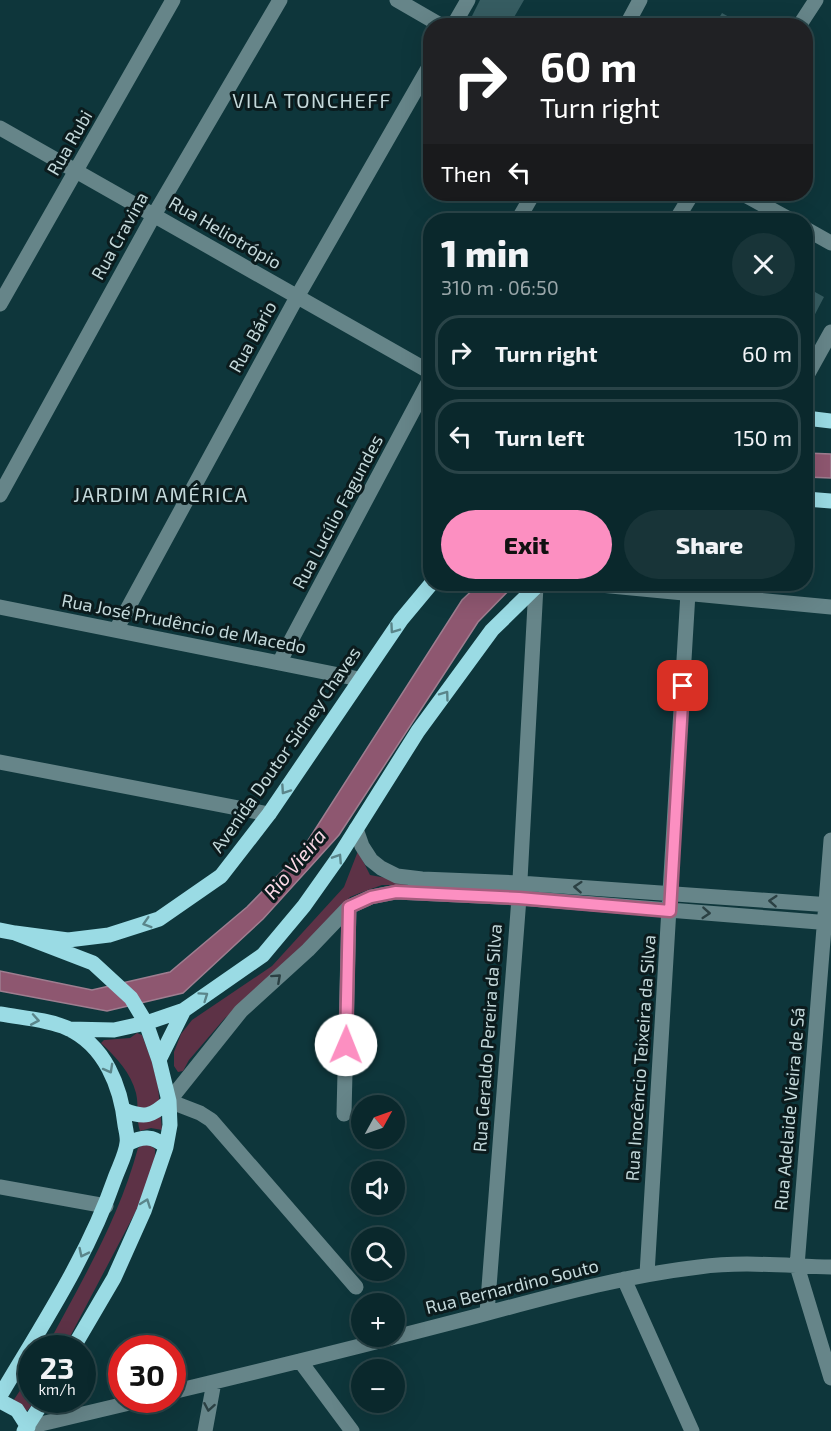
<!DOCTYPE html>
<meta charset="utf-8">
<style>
:root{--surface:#0a282c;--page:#183438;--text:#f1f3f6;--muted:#99a6a9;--line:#2a4448;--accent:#fc8fc1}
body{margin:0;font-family:"Exo 2",sans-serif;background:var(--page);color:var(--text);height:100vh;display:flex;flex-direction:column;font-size:22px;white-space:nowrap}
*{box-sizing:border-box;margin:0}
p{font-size:20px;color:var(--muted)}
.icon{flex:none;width:33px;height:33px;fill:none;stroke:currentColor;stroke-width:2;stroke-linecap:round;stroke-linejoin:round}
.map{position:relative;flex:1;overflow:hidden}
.panel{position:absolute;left:423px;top:213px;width:390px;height:378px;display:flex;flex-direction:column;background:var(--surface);border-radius:24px;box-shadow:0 6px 24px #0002,0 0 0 2px var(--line)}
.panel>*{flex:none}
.hud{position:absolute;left:423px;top:18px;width:390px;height:183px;border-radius:24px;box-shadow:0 6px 24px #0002,0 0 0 2px var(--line);background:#202124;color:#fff;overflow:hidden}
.needle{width:39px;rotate:50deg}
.fabs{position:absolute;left:351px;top:1095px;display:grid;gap:12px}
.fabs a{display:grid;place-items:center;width:54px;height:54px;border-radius:50%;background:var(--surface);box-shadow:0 6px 24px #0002,0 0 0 2px var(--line);font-size:30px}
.speed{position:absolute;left:18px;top:1335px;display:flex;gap:12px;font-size:30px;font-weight:700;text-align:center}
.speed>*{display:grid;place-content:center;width:78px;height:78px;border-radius:50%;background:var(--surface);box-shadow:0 6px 24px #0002,0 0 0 2px var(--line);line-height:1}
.speed small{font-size:15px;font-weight:400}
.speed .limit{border:9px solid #d22;background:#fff;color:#111}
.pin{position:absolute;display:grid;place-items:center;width:51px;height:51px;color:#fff;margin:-26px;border-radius:12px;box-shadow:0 3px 9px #0006}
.me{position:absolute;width:66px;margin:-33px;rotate:1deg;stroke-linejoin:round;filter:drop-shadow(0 0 4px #0008)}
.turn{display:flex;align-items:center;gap:21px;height:126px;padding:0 18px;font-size:27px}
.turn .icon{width:78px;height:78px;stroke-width:2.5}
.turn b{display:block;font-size:42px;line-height:51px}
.then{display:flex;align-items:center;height:57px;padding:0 18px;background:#0003;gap:12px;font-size:22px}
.round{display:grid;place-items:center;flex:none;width:63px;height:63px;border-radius:32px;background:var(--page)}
.headline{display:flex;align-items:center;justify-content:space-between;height:102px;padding:0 18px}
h1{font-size:36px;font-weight:800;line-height:45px}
.button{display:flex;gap:12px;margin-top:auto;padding:12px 18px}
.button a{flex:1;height:69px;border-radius:36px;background:var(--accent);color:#111;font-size:24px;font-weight:800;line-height:69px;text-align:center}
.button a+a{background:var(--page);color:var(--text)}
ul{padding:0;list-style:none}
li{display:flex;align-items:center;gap:18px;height:75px;margin:0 12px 9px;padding:0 6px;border:3px solid var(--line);border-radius:24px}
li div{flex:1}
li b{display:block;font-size:22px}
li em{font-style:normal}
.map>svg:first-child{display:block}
.green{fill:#5d3246}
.water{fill:#8e5770;stroke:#9e7e90;stroke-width:1.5}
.building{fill:#365c61}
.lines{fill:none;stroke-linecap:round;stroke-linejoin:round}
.minor{stroke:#668589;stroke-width:15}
.major{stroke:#9adbe4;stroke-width:15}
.oneway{stroke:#5a858a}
.oneway2{stroke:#2b4043}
.route-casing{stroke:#a45d7d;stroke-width:15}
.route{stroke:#fc8fc1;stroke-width:10}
.labels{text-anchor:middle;stroke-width:6;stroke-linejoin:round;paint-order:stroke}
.street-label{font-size:18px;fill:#c4d9db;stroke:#0b1b1d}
.neighbourhood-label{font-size:20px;letter-spacing:1.5px;fill:#c4d9db;stroke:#0b1b1d}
.water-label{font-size:20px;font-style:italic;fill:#fbd8e6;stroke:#0b1b1d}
</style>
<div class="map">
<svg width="831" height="1431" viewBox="0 0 831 1431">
<rect width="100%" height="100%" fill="#0e363b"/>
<!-- green -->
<path class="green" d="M358,851L370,875L408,882L407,885H382L360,893L350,897L338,911L250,998L225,1018L189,1060L183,1071L178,1072L174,1066V1052L181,1034L192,1020L272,966L344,887Z
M137,1033L142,1035L152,1062L158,1086L162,1130L151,1128L140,1131C136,1119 139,1106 136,1093C131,1073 116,1057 101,1043L104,1040L130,1038Z
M143,1145H150L155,1149C156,1169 143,1193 136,1211L64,1348H46C80,1284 119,1219 138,1148Z
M31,1374L32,1400H36L27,1411L13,1401Z"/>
<!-- water -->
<path class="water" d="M806,453L831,454V478L806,477Z
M479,584H515L478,622L339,835L263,919L183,993L107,1011L0,991V971L92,990L170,972L247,907L300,853L462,600Z"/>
<!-- building -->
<path class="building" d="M480,0H524L509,26H472L468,24Z
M722,13L745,26H714Z
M571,16L590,26H566Z
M806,287L824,297L812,320L806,316Z"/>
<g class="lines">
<!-- minor -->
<path class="minor" d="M397,0L442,26
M453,26L468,0
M626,26L640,0
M799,26L816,0
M0,128L430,372
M743,194L791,220
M518,220L533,194
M676,220L692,194
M806,229L831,243
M0,304L173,0
M806,377L831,332
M0,495L154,215L280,0
M590,584L831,607
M0,607L359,679
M116,630L297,297L430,65
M279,663L430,379
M0,762L269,814
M356,829L362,846L371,860L381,868L397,876L422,879L519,883L831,905
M831,840L797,1266L831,1378
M344,1114L349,907
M0,1187L106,1206
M647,1274L688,593
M624,1279L692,1431
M356,1287L211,1120L200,1113L169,1101L241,1011L308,950L349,907L371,897L396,892L519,898L831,923
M487,1313L519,898L536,586
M300,1361L352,1431
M172,1392C273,1368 373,1343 473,1317C548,1297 622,1276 699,1267C743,1261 787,1266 831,1267
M28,1427L142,1400
M205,1431L214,1382"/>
<!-- major -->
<path class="major" d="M806,418L831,421
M806,499L831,501
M0,930L15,933L93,963L131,998L146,1023L159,1060L169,1101L170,1125L166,1147L144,1211L114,1278L73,1348
M15,933L68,940L109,935L159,919L221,876L269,814L401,620L431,584
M0,1014C22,1018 46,1019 67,1028C105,1045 121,1087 125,1125C126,1131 128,1138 127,1143C126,1154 119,1167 115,1178C88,1256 42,1325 0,1396
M69,1029L114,1030L146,1023L184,1010L263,955L304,906L338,858L418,731L492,630L539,584
M159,1060L184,1010
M124,1110C145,1119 152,1116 169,1101
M127,1144C142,1136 153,1135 166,1147
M0,1401L17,1410L28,1427
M24,1431L44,1400"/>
</g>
<!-- one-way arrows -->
<defs><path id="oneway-chevron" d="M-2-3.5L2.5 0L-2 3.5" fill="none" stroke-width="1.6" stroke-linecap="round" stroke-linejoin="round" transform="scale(1.5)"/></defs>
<g class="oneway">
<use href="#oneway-chevron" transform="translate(394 629) rotate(125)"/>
<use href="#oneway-chevron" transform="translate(445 695) rotate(-54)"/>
<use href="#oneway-chevron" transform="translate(285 790) rotate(124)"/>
<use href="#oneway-chevron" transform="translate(338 858) rotate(-57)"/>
<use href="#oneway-chevron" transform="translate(147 923) rotate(163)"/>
<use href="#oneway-chevron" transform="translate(204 996) rotate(-35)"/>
<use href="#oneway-chevron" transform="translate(35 1020) rotate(10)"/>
<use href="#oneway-chevron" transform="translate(109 1069) rotate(61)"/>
<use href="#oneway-chevron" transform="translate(146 1203) rotate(-70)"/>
<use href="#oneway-chevron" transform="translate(83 1253) rotate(116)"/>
</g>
<g class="oneway2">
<use href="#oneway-chevron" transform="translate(578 887) rotate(-176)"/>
<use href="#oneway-chevron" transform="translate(773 901) rotate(-176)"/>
<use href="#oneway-chevron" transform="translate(706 913) rotate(4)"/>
<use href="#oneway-chevron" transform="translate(277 978) rotate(-42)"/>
<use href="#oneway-chevron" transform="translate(209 1407) rotate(100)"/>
</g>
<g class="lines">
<defs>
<path id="route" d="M346,1045L349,907L371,897L396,892L519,898L670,911L683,686"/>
</defs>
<!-- route casing -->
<use href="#route" class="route-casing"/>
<!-- route -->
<use href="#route" class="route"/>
</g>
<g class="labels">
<!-- street labels -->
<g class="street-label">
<text transform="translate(70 143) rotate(-60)" y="6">Rua Rubi</text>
<text transform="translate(225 233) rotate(30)" y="6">Rua Heliotrópio</text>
<text transform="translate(120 236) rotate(-61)" y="6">Rua Cravina</text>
<text transform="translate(253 337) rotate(-61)" y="6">Rua Bário</text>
<text transform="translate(338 512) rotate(-62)" y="6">Rua Lucílio Fagundes</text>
<text transform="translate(184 624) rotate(11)" y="6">Rua José Prudêncio de Macedo</text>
<text transform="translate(286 750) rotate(-55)" y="6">Avenida Doutor Sidney Chaves</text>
<text transform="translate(488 1038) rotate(-86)" y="6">Rua Geraldo Pereira da Silva</text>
<text transform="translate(641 1058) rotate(-86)" y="6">Rua Inocêncio Teixeira da Silva</text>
<text transform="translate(790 1109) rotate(-85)" y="6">Rua Adelaide Vieira de Sá</text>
<text transform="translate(512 1287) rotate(-14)" y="6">Rua Bernardino Souto</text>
</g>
<!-- neighbourhood labels -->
<g class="neighbourhood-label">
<text x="312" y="108">VILA TONCHEFF</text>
<text x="161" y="502">JARDIM AMÉRICA</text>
</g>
<!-- water labels -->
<g class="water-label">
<text transform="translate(295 864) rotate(-50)" y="7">Rio Vieira</text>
</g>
</g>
</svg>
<div class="fabs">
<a><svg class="needle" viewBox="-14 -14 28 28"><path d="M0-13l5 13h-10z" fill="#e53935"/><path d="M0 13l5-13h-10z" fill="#99a6a9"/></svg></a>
<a><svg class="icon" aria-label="sound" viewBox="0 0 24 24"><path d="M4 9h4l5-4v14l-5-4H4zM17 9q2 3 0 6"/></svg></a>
<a><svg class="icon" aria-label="search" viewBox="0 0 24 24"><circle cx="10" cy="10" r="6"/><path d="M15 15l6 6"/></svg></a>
<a>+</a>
<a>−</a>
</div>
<div class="speed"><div>23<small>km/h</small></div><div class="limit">30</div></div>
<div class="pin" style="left:683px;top:686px;background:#d93025"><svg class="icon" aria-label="arrive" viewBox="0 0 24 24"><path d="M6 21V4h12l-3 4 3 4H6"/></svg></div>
<svg class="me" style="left:346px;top:1045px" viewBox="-20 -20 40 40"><circle r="19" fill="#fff"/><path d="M0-13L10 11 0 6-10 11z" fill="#fc8fc1"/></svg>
<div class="hud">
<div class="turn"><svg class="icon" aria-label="right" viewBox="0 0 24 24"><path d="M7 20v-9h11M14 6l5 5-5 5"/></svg><div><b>60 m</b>Turn right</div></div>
<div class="then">Then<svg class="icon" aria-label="left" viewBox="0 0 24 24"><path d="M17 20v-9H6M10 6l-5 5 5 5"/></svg></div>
</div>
<section class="panel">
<div class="headline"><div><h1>1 min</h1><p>310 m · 06:50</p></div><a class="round"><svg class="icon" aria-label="close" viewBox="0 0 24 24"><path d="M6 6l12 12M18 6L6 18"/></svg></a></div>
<ul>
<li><svg class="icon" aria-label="right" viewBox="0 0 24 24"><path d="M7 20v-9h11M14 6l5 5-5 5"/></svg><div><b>Turn right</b></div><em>60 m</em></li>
<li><svg class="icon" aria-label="left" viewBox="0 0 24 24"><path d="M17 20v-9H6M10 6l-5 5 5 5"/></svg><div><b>Turn left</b></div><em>150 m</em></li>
</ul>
<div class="button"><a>Exit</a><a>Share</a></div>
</section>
</div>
